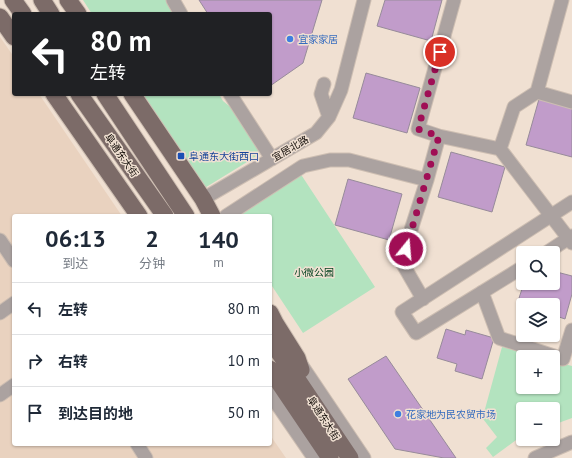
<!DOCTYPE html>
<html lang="zh">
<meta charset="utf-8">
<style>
:root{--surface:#fff;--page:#f6f6f7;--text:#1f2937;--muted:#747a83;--line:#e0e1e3}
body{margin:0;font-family:"PT Sans","Noto Sans SC",sans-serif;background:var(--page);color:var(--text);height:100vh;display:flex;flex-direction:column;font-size:15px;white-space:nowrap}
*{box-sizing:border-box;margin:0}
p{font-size:13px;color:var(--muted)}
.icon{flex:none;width:22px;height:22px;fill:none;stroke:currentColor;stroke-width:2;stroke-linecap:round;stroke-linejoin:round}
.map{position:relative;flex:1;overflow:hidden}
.sheet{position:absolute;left:12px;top:214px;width:260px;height:232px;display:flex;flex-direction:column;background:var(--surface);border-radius:4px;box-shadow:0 1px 3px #0004}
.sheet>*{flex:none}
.guide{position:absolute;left:12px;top:12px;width:260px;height:84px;border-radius:4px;box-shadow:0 1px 3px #0004;background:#202124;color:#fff;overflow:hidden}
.fabs{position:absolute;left:516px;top:246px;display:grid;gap:8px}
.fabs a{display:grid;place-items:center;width:44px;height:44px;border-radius:4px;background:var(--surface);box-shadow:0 1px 3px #0004;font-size:20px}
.pin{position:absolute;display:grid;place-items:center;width:34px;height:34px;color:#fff;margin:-17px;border:2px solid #fff;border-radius:50%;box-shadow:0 1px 4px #0007}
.me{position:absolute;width:44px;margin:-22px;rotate:17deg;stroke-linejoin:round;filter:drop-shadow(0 0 3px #0008)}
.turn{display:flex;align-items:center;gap:14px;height:84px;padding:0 12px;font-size:18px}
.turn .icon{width:52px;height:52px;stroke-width:2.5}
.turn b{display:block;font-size:28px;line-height:34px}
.eta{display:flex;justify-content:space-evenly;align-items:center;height:68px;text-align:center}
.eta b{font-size:24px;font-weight:700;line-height:28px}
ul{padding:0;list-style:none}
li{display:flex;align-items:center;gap:12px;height:52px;padding:0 12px;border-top:1px solid var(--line)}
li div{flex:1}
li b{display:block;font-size:15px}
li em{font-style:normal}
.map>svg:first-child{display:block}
.built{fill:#e9d2bf}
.green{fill:#b3e3bf}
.building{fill:#c19cca;stroke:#978b9a}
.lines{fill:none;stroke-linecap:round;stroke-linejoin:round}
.minor-casing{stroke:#cdbeb2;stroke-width:15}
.major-casing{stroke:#cdbeb2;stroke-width:19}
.minor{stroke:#aba2a0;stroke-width:13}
.major{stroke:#7c6b68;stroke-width:17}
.route{stroke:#a00e55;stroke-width:7;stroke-dasharray:0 12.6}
.shop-dot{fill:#3f7fe0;stroke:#f0e0d2;stroke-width:1.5}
.transit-dot{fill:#1a4fb4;stroke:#f0e0d2;stroke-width:1.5}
.labels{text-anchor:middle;stroke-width:3;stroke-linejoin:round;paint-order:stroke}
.shop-label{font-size:10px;fill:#366cbe;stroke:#f0e0d2;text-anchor:start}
.street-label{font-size:10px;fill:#140e0a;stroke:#f0e0d2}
.transit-label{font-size:10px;fill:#164399;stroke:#f0e0d2;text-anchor:start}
.park-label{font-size:10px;fill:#01411e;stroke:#f0e0d2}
</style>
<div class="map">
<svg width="572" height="458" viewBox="0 0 572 458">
<rect width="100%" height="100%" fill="#f0e0d2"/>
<!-- built -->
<path class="built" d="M0,37L14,57V94H39L122,216H14V444H270V435L286,458H0Z"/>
<!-- green -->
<path class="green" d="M83,0H166L174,14H92Z
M142,94H219L223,101L244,118L265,151L203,189Z
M300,173L375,287L303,333L270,283V216H235Z
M502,347L540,357H523V387H553V361L572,366V418L553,425V409H523V435L493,457L486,448L497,437L480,415L485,409Z"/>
<!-- building -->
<path class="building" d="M199,0H322L303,63L270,86V14H208Z
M385,0H442L431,41L377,26Z
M366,73L420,88L407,133L353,118Z
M539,99L572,108V157L526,145Z
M451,152L505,167L492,212L438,197Z
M348,179L402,194L389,240L335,225Z
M553,271L572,276V294L565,319L553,315V305H539L519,298L524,283H553Z
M446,329L465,335L466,330L494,338L482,379L455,371L457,364L437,358Z
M386,356L456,458H444L395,449L348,379Z"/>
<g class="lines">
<defs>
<path id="minor" d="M173,0L181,14
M324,84L321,94L329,117
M537,92L572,102
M230,94L272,159
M439,136L418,129L454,0
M500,149L572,243
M203,199L316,133L329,117L341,90L364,0
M226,216L303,166L330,160H349L427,180
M0,240L14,261
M546,253L572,236
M523,267L416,333L402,312L572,202
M482,292L499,338L563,359L572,330
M423,299L401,261L427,180L439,136L500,149L514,107L537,92L562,0
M0,313L14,303
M298,360L364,458
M270,394L314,458
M0,395L14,385
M137,444L146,458
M535,458L572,442"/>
<path id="major" d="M13,0L23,14
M42,0L51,14
M68,0L78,14
M0,17L14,37
M54,94L139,216
M79,94L165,216
M105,94L186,216
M132,94L203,199L212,216
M270,313L275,323L297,358L301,370
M270,339L350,458
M270,369L330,458"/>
</defs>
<!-- minor casing -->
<use href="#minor" class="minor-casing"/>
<!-- major casing -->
<use href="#major" class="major-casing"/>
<!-- minor -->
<use href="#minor" class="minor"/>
<!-- major -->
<use href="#major" class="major"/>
</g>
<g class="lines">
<!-- route -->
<path class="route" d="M406,249L439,136L418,129L440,52"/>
</g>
<!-- markers -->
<g class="shop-dot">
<circle cx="290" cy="39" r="4"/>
<circle cx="398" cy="414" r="4"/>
</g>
<rect class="transit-dot" x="177" y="152" width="8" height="8" rx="2"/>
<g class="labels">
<!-- shop labels -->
<g class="shop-label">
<text x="298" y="43">宜家家居</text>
<text x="406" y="418">花家地为民农贸市场</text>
</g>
<!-- street labels -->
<g class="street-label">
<text transform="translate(290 148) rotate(-30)" y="4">宜居北路</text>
<text transform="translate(122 155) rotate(55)" y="4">阜通东大街</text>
<text transform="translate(324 418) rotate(57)" y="4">阜通东大街</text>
</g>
<!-- transit labels -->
<g class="transit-label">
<text x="189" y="160">阜通东大街西口</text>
</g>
<!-- park labels -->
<g class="park-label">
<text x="314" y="276">小微公园</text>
</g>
</g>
</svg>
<div class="fabs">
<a><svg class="icon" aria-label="search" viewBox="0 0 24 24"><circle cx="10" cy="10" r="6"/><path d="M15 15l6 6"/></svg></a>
<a><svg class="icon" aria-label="layers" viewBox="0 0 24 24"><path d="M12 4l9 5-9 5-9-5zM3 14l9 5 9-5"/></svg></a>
<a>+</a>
<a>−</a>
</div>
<div class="pin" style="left:440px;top:52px;background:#d93025"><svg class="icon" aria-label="arrive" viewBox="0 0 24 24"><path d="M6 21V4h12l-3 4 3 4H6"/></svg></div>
<svg class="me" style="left:406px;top:249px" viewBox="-20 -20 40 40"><circle r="17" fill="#a00e55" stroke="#fff" stroke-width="3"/><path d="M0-11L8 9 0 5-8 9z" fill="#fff"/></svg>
<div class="guide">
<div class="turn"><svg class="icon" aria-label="left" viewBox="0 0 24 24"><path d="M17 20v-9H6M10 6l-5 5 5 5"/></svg><div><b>80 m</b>左转</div></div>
</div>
<section class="sheet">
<div class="eta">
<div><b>06:13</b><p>到达</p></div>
<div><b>2</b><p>分钟</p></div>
<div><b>140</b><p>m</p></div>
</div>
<ul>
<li><svg class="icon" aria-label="left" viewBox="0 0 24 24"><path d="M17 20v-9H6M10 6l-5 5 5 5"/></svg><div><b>左转</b></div><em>80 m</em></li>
<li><svg class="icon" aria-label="right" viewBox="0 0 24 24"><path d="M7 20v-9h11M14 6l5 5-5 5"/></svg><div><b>右转</b></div><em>10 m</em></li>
<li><svg class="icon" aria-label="arrive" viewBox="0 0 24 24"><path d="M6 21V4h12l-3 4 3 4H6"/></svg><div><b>到达目的地</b></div><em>50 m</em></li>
</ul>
</section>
</div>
